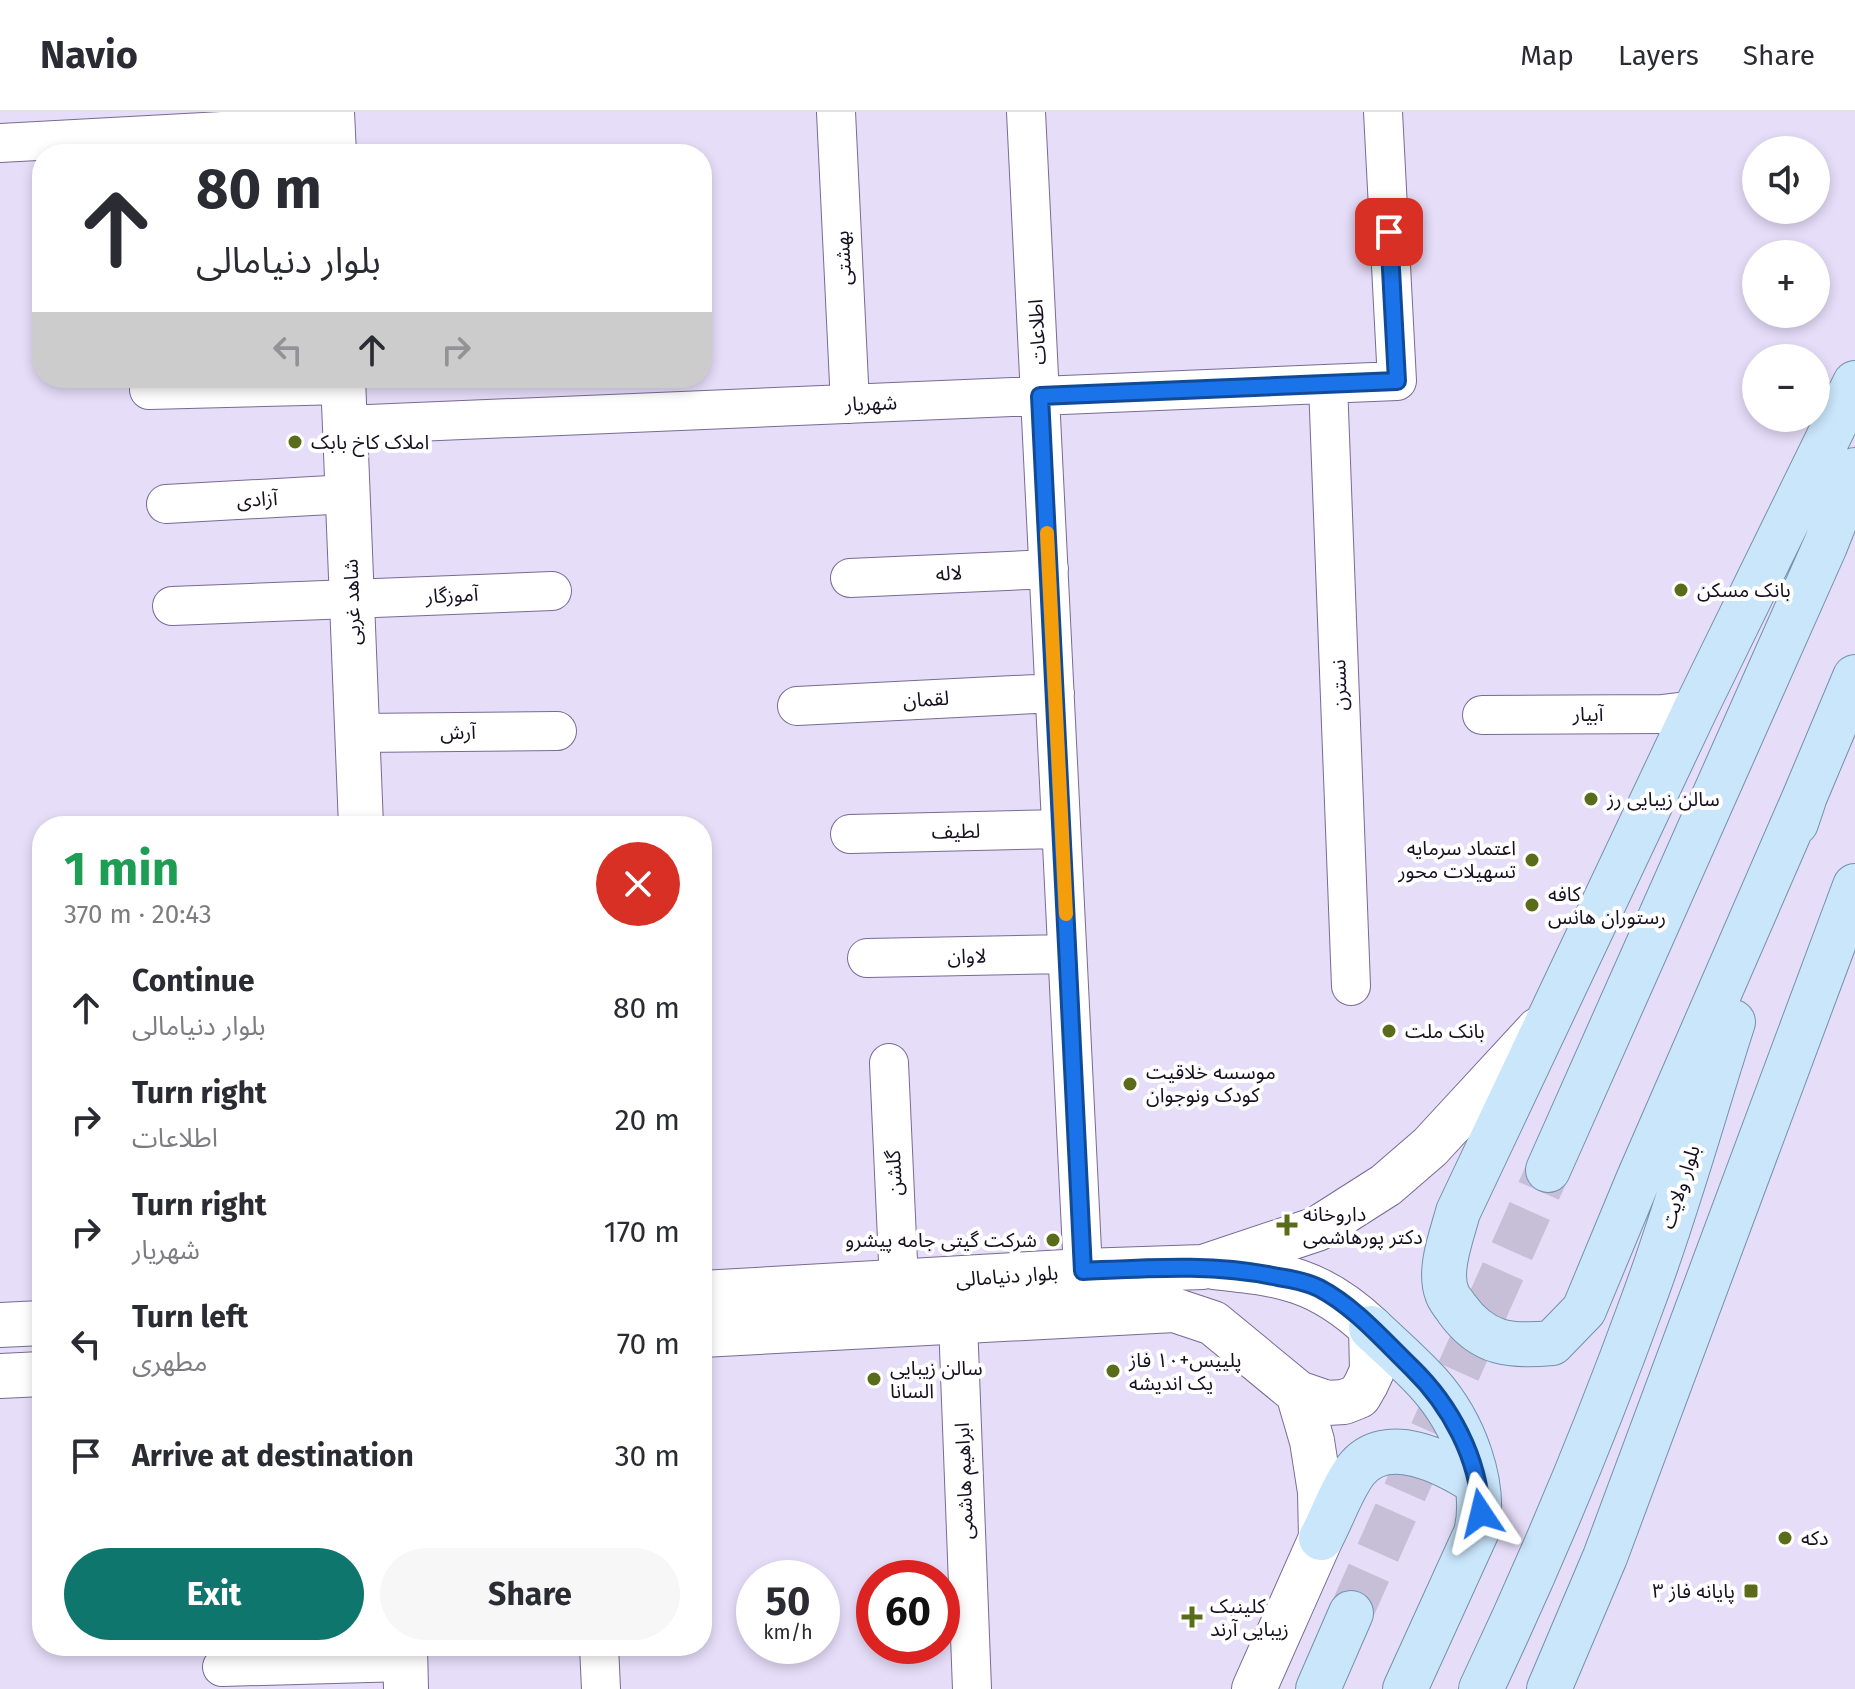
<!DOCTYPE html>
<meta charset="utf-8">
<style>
:root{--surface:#fff;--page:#f7f7f7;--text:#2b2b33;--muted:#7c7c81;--line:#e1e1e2;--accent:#0f766e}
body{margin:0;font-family:"Fira Sans","Noto Sans Arabic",sans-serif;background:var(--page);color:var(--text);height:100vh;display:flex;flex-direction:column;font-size:30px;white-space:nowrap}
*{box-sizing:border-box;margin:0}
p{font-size:26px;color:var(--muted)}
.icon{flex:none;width:44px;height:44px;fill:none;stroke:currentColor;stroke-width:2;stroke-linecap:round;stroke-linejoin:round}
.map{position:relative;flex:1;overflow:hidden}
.side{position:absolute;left:32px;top:704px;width:680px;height:840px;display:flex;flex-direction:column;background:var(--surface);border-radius:32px;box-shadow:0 4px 12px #0003}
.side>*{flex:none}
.hud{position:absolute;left:32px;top:32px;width:680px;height:244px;border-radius:32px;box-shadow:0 4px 12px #0003;background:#fff;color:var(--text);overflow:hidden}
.controls{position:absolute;left:1742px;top:24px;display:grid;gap:16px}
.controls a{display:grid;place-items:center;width:88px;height:88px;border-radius:50%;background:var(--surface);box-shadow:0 4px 12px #0003;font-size:40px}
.speed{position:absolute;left:736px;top:1448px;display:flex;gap:16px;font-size:40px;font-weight:700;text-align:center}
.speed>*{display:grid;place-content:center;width:104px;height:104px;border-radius:50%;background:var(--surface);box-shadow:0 4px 12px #0003;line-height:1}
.speed small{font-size:20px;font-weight:400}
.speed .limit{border:12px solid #d22;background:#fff;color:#111}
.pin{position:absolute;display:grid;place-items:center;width:68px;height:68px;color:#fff;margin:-34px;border-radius:16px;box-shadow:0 4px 12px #0006}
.me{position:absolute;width:88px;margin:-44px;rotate:350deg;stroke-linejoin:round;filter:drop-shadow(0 0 6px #0008)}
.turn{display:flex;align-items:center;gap:28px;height:168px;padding:0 32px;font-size:36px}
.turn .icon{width:104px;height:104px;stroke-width:2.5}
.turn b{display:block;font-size:56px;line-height:68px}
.lanes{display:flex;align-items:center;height:76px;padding:0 32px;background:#0003;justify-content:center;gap:40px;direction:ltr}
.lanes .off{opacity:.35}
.round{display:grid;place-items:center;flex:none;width:84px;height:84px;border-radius:42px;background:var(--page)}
.headline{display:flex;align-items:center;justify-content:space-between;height:136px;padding:0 32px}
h1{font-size:48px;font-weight:700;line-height:60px;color:#1e9e55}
.button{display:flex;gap:16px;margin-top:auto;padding:16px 32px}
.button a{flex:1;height:92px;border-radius:48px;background:var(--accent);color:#fff;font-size:32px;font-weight:700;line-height:92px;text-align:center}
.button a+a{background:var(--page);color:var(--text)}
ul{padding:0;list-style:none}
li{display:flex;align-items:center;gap:24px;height:112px;padding:0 32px}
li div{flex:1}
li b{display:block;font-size:30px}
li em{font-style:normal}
header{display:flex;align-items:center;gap:48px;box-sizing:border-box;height:112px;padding:0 40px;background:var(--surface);border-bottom:2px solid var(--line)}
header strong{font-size:38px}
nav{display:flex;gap:44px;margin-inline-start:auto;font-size:28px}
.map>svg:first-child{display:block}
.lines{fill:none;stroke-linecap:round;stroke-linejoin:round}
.primary-tunnel{stroke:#c7bed8;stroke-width:44;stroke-dasharray:44 22;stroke-linecap:butt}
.street-casing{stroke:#796a93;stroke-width:40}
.secondary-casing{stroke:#796a93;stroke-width:46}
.primary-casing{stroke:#7490ac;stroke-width:46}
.street{stroke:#fff;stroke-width:38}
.secondary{stroke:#fff;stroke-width:44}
.primary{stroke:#cae6fb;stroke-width:44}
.route-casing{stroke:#114b97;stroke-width:20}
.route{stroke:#1a73e8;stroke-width:14}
.slow{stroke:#f59e0b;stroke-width:14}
.poi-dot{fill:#5a6c19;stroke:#fff;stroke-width:3}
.labels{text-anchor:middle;stroke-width:8;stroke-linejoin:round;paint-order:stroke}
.street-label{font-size:20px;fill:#161020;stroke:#fff}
.poi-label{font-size:20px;fill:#161020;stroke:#fff;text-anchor:start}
</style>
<header>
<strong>Navio</strong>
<nav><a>Map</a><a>Layers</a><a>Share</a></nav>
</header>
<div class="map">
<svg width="1855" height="1577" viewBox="0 0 1855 1577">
<rect width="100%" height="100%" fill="#e6ddf9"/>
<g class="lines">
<!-- primary-tunnel -->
<path class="primary-tunnel" d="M1351,1501L1548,1058"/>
<defs>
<path id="street" d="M836,0L850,292
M1026,0L1083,1159
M0,31L333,13
M1328,272L1351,874
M149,278L344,273
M345,313L1397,269L1383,0
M166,392L348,382
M850,466L1049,457
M172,494L552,479
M797,594L1055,581
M1482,603L1662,602L1695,598
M358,621L557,619
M850,722L1061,717
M867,846L1067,842
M889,951L899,1171
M958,1210L972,1577
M599,1534L601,1577
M222,1555L405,1550"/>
<path id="secondary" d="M332,0L334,42
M343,266L361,714
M702,1181L1083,1159L1203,1155L1317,1117L1386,1073L1430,1035L1538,918
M0,1213L42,1211
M702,1223L1174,1198L1213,1211L1298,1281L1327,1291L1344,1290L1359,1284L1366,1272L1372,1259L1371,1216C1319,1167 1282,1162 1214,1155
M0,1264L42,1262
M405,1534L406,1577
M1254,1577L1321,1426L1320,1380L1312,1329L1298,1281"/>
<path id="primary" d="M1805,684L1638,1068L1584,1198L1552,1231C1511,1235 1483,1233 1457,1197C1454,1192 1448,1186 1447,1181C1438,1158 1452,1123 1458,1100L1695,598L1855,271
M1796,711L1805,684L1855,565
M1548,1058L1825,434L1855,358
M1371,1216C1390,1234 1411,1252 1429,1272C1463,1310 1488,1372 1476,1421L1405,1577
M1321,1426C1332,1406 1342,1376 1356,1358C1386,1319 1446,1351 1477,1371
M1318,1577L1351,1501
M1481,1577C1541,1450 1595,1321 1643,1189C1677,1098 1703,1003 1733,910
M1549,1577L1605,1445L1855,774"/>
</defs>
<!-- street casing -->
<use href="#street" class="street-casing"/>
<!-- secondary casing -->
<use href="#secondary" class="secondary-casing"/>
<!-- primary casing -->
<use href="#primary" class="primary-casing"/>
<!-- street -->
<use href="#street" class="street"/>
<!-- secondary -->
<use href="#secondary" class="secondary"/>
<!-- primary -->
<use href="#primary" class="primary"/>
</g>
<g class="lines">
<defs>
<path id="route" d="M1389,120L1397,269L1040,284L1083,1159C1149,1156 1214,1151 1278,1165C1292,1167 1307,1170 1319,1176C1355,1195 1383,1228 1412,1256C1450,1293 1479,1346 1481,1401"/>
</defs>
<!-- route casing -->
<use href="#route" class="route-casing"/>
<!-- route -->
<use href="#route" class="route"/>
<!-- slow -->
<path class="slow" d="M1047,421L1066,802"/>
</g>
<!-- markers -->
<g class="poi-dot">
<circle cx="295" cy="330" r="8"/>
<circle cx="1681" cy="478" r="8"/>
<circle cx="1591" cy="687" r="8"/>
<circle cx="1532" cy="748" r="8"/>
<circle cx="1532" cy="793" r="8"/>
<circle cx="1389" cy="919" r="8"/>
<circle cx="1130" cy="972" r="8"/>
<path d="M1283 1101h8v8h8v8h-8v8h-8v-8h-8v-8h8z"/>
<circle cx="1053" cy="1128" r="8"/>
<circle cx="1113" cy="1259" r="8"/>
<circle cx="874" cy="1267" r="8"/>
<circle cx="1785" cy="1426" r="8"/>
<rect x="1743" y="1471" width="16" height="16" rx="4"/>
<path d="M1188 1493h8v8h8v8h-8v8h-8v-8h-8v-8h8z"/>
</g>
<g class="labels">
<!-- street labels -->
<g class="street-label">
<text transform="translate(843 146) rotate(-93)" y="7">بهشتی</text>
<text transform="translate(1037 220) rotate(-93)" y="7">اطلاعات</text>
<text transform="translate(871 291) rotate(-2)" y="7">شهریار</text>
<text transform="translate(257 387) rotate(-3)" y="7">آزادی</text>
<text transform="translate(949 461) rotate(-3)" y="7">لاله</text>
<text transform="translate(452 483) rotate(-3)" y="7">آموزگار</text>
<text transform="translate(352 490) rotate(-92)" y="7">شاهد غربی</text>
<text transform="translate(1339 573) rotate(-92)" y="7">نسترن</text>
<text transform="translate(926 587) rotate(-3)" y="7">لقمان</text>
<text x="1588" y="609">آبیار</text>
<text transform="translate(458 620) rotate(-1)" y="7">آرش</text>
<text transform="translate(956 719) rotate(-1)" y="7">لطیف</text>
<text transform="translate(967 844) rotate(-1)" y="7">لاوان</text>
<text transform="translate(894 1061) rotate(-93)" y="7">گلشن</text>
<text transform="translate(1680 1075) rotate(-72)" y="7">بلوار ولایت</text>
<text transform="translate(1007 1164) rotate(-4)" y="7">بلوار دنیامالی</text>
<text transform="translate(964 1369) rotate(-92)" y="7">ابراهیم هاشمی</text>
</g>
<!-- poi labels -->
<g class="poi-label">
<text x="311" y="337">املاک کاخ بابک</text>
<text x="1697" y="485">بانک مسکن</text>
<text x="1607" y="694">سالن زیبایی رز</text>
<text x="1516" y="743" text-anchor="end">اعتماد سرمایه<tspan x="1516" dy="23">تسهیلات محور</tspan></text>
<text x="1548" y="789">کافه<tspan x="1548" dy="23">رستوران هانس</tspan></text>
<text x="1405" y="926">بانک ملت</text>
<text x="1146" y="967">موسسه خلاقیت<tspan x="1146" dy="23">کودک ونوجوان</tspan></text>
<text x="1303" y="1109">داروخانه<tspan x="1303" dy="23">دکتر پورهاشمی</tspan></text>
<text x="1037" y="1135" text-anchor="end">شرکت گیتی جامه پیشرو</text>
<text x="1129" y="1255">پلییس+١٠ فاز<tspan x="1129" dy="23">یک اندیشه</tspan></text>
<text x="890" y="1263">سالن زيبايي<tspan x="890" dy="23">السانا</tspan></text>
<text x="1801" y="1433">دکه</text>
<text x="1735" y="1486" text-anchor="end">پایانه فاز ۳</text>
<text x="1210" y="1501">کلینیک<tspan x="1210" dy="23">زیبایی آرند</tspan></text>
</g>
</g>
</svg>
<div class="controls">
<a><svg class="icon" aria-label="sound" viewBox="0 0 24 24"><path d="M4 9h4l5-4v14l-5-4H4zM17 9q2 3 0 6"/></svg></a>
<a>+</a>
<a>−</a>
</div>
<div class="speed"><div>50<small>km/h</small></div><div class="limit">60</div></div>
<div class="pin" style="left:1389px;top:120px;background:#d93025"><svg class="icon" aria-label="arrive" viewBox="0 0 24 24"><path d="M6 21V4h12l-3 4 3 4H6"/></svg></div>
<svg class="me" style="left:1481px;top:1401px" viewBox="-20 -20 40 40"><path d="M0-17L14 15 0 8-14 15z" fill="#1a73e8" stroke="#fff" stroke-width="4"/></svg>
<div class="hud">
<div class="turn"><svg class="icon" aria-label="ahead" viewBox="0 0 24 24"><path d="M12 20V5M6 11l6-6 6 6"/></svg><div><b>80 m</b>بلوار دنیامالی</div></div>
<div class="lanes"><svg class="icon off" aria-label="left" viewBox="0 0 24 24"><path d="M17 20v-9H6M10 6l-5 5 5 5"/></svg><svg class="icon" aria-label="ahead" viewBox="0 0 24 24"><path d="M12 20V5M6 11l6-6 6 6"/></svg><svg class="icon off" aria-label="right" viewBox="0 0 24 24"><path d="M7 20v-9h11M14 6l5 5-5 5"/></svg></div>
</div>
<section class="side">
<div class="headline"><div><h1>1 min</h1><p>370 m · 20:43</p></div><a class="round" style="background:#d93025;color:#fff"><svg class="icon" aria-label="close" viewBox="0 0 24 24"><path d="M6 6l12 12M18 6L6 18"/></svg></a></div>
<ul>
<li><svg class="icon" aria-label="ahead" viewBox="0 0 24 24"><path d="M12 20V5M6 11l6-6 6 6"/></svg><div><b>Continue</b><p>بلوار دنیامالی</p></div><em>80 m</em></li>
<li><svg class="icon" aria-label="right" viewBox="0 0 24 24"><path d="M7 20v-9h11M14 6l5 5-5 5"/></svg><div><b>Turn right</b><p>اطلاعات</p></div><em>20 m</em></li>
<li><svg class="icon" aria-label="right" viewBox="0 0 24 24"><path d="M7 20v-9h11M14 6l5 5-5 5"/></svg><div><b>Turn right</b><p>شهریار</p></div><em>170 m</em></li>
<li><svg class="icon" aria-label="left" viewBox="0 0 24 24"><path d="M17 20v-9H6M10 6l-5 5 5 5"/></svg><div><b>Turn left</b><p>مطهری</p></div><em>70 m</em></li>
<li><svg class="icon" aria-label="arrive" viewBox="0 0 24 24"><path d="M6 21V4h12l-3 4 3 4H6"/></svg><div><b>Arrive at destination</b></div><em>30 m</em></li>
</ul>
<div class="button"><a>Exit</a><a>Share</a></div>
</section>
</div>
